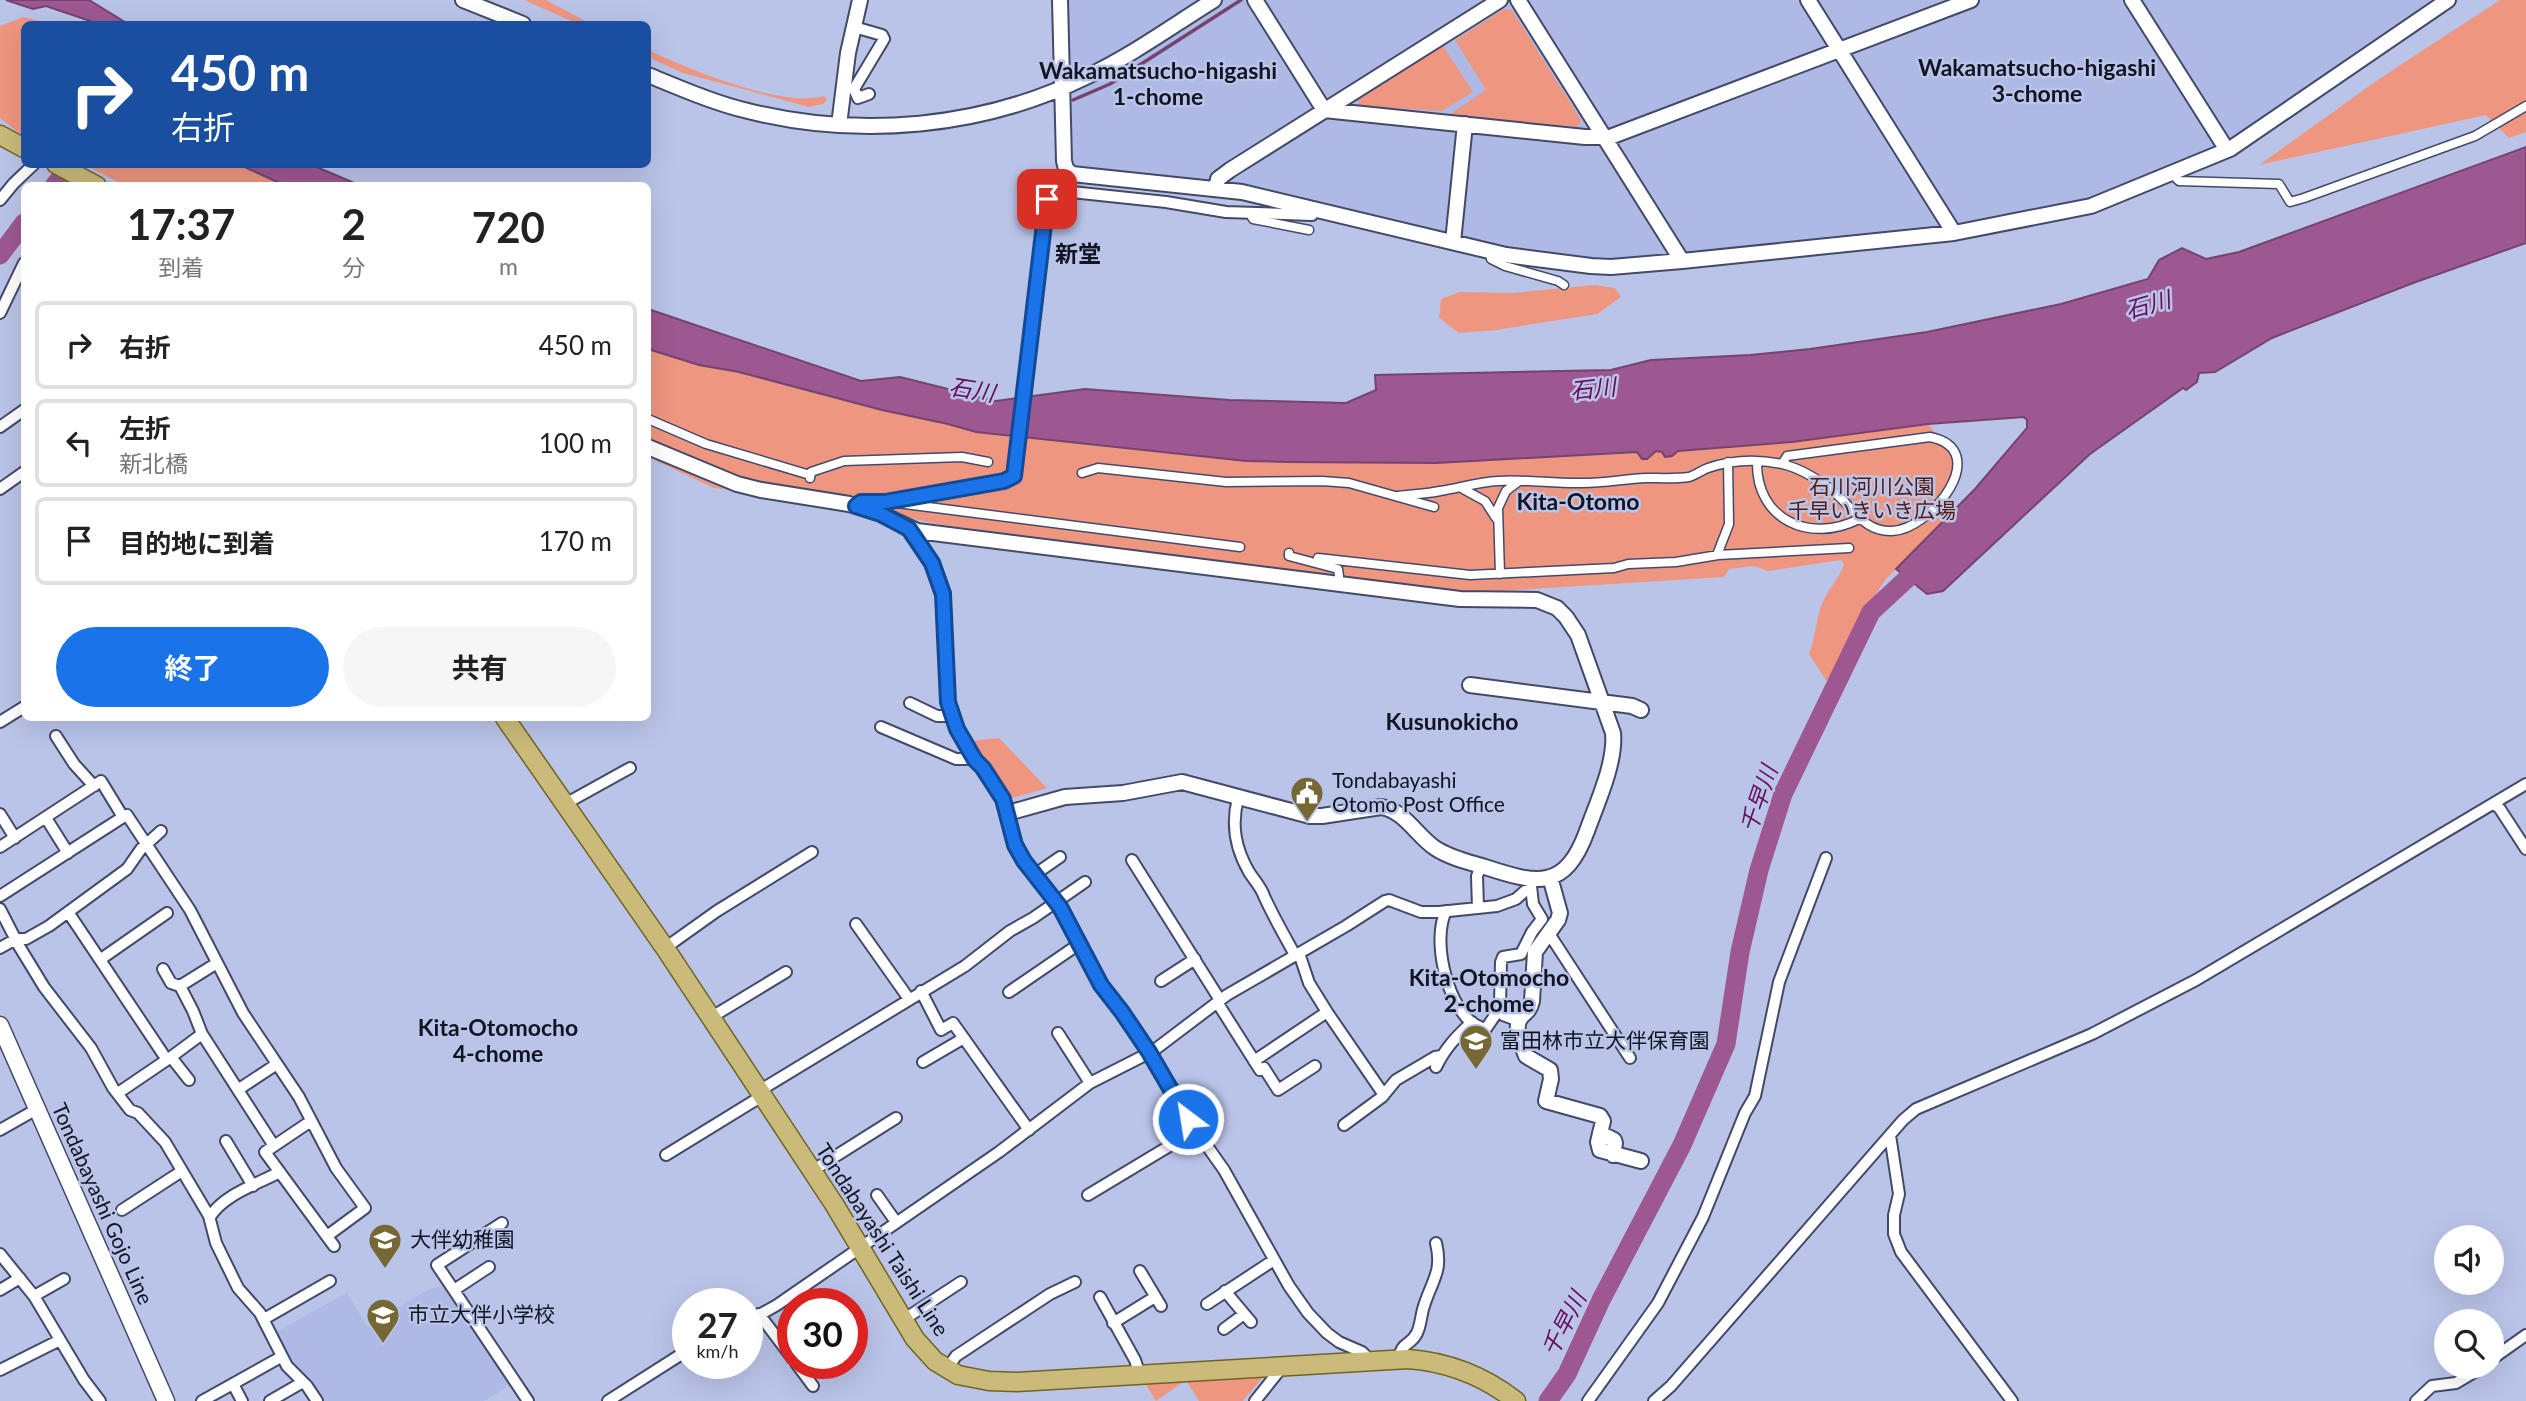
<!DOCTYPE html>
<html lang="ja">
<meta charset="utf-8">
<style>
:root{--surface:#fff;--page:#f6f6f6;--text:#222;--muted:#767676;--line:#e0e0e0;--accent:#1a73e8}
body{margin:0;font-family:Lato,"Noto Sans JP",sans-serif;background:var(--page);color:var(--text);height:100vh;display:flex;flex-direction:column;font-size:26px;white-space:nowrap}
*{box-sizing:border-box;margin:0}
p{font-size:23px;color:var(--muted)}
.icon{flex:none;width:38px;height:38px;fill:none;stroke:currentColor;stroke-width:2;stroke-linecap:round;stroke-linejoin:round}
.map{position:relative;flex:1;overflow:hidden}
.drawer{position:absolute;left:21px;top:182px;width:630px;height:539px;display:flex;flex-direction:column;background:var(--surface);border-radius:10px;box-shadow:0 7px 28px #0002}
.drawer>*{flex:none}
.guide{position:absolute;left:21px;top:21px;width:630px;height:147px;border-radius:10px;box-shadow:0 7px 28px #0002;background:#1a4fa0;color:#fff;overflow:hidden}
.controls{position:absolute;left:2434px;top:1225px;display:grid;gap:14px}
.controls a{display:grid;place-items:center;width:70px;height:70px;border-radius:50%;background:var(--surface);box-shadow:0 7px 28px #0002;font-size:35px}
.speed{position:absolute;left:672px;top:1288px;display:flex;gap:14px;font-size:35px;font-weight:700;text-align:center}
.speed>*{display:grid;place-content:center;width:91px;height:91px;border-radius:50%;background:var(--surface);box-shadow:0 7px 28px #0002;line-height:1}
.speed small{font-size:18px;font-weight:400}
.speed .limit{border:10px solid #d22;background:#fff;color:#111}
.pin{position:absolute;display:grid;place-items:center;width:60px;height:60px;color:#fff;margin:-30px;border-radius:14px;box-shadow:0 4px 10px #0006}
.me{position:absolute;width:77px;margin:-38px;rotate:329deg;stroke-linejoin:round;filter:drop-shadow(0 0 5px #0008)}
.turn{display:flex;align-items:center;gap:24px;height:147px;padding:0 35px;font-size:32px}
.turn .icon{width:91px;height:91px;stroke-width:2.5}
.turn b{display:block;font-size:49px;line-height:60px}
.eta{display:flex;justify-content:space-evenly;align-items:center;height:119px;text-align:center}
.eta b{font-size:42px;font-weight:700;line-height:49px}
.primary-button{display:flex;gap:14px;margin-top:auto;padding:14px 35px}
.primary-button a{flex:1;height:80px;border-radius:42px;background:var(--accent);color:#fff;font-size:28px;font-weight:700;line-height:80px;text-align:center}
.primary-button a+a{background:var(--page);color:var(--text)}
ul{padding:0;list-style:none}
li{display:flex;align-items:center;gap:21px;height:88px;margin:0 14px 10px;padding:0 21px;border:4px solid var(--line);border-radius:10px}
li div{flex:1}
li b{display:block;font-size:26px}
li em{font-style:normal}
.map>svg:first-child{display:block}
.built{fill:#aeb9e5}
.green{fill:#ef9681}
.water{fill:#9e5891;stroke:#74446f;stroke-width:2}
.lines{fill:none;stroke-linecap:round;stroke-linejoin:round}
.stream{stroke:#74446f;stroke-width:3.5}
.river{stroke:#9e5891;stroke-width:19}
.pedestrian-casing{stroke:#434a69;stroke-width:11}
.minor-casing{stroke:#434a69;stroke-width:14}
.tertiary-casing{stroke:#434a69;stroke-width:18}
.secondary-casing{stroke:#434a69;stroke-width:19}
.primary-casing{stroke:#726321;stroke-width:21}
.pedestrian{stroke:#fff;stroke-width:8}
.minor{stroke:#fff;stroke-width:10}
.tertiary{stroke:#fff;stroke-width:14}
.secondary{stroke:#fff;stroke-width:16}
.primary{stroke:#cabb7a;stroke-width:18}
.route-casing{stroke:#114b97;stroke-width:18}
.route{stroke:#1a73e8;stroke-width:12}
.labels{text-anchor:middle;stroke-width:5;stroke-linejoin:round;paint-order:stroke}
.park-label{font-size:21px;fill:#531a0d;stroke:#bac4e9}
.poi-label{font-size:21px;fill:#111421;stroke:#bac4e9;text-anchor:start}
.street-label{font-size:21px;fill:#111421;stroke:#bac4e9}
.neighbourhood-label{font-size:23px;font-weight:bold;fill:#111421;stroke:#bac4e9}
.water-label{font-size:23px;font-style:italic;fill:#660c5b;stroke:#bac4e9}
</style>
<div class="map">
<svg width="2526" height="1401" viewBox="0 0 2526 1401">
<rect width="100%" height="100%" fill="#bac4e9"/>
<!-- built -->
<path class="built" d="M1068,0H2437L2231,138L2204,152L2089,198L1957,227L1612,262L1511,253L1267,190L1071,167Z
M444,1286L511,1384L484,1401H322L291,1366L274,1333L347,1293L367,1326L429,1289Z"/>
<!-- green -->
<path class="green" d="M524,0H546L591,24H578Z
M2500,0H2526V132L2509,138L2486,115L2259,165L2379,79Z
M1504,9L1512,10L1581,120L1578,127L1447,116L1486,90L1455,40Z
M23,17L53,24H24V137L0,118V26Z
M1443,46L1473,92L1442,111L1360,106L1357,98Z
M648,50C689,69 781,108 824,96L827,99L823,104L809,107L683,73L648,57Z
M95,164L240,165L284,185H124L91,168Z
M1595,285L1615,288L1621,297L1597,314L1496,330L1459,333L1439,318L1441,299L1460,292L1512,293Z
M648,349L699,365L739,372L882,410L948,424L976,432L1246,461L1288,462L1436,463L1637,452C1646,453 1653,451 1662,452L1665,457L1672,456L1678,451L1792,442L1928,424L1957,459L1949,501L1950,515L1885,580L1852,633L1830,679L1826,680L1809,654C1816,636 1816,616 1824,599C1830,587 1839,578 1844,565L1841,560L1768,571L1754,566L1729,569L1724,577L1466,593L942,525L901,516L893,512L884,501L866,502L737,484L722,489L714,488L648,457Z
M999,738L1047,788L1009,799L971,741Z
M1267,1372L1243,1401H1199L1186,1380L1156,1401L1143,1380Z"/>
<!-- water -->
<path class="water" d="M6,0H89L128,24H99L46,6L33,9Z
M2526,147V243L2413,283L2272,338L2215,372L2199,373L2197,382L2186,390L2183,388L2090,454L1943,591L1927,594L1896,569L1975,489L2027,428V420L2024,417L1928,424L1792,442L1678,451L1672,456L1665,457L1662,452L1656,451L1647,459H1642L1637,452L1436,463L1288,462L1246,461L976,432L948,424L882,410L739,372L699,365L648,349V309L861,381L900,377L996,401L1085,389L1229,400L1346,403L1376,390L1375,375L1611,370L1651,360L1750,355L1810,349L1927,332L2061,304L2148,279L2159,260L2182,248L2206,259L2239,252Z
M240,165H312L359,185H284Z"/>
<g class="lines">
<!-- stream -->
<path class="stream" d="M1073,100L1110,84L1241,0"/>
<!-- river -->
<path class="river" d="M54,186L71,164
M0,255L24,223
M1548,1401L1567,1374L1601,1300L1682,1145L1726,1044L1740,952L1759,870L1783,794L1871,612L1925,562"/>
<defs>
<path id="pedestrian" d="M2171,173L2179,181L2279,184L2290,202L2304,198L2475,136L2526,106
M1250,214L1253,219L1309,230
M1490,251L1491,259L1505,266L1558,281L1564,285
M648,419L706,444L810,475
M1757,462C1756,520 1810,544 1859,519
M1082,473L1098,468L1226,482L1322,481L1349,483L1434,507
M810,478L811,472L844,461L962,457L988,462
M1463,489L1485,501L1496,518
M1398,496C1412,494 1426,494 1440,491C1459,488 1479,482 1498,481C1526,479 1555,484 1583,483C1604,483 1625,479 1646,478C1660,478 1676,479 1689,477C1696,475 1702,470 1708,468C1731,460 1758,459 1782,464C1799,468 1819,480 1833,491C1853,507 1863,532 1892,531C1931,530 1994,450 1930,437L1787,456L1782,464
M889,502L1240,547
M1289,553V556L1338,569L1339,576
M1717,555L1729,524L1728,462
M1318,558L1470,575L1614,568L1628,564L1676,562L1718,555L1849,548
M1500,574L1498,508L1506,491L1519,481"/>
<path id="minor" d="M854,27L882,35L884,39L854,89L858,98L869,94
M0,200L14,183L34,164
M0,313L24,263
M0,427L24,410
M0,489L24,472
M856,506L866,502L885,501L1004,481L1014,476L1048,193L1062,191L1166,202L1226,212L1312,215L1314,208
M943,594L948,702L952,718L963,742L1003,799L1015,845L1024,861L1060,907L1101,985L1122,1012L1149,1052L1181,1109L1224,1170L1289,1286L1308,1313L1327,1333L1339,1342L1362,1352L1371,1361
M910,703L937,716H952
M0,722L24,707
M881,727L956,759H966L972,755
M56,736L74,764L94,786
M1238,798C1231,825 1235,848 1249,872C1254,880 1261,887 1264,896C1273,916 1284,935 1295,955
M2494,803L2500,809L2526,849
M565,804L630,768
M0,814L15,838
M46,818L68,853
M0,847L101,781L123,817L127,815L190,910L243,1013L299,1097L336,1168L365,1208L327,1236
M1132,860L1220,1000
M1034,875L1060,857
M0,896L123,817
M1478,908L1477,876L1481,866
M0,909L19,946L44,987L91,1048L113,1088L130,1110L138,1113L165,1142L209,1216L216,1243L238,1288L260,1313L287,1366L307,1386L317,1401
M1446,911C1432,939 1446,1001 1471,1022C1475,1025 1481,1027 1485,1030L1498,1011L1501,1009
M68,912L163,1054
M856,924L909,999
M1548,932L1630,1058
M0,948L16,939H26L49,926L127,869L141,849L161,831
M665,948L717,911L812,852
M1299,953L1309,983L1327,1012
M101,959L167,913
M163,969L171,983L180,986L193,1011L202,1034L274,1146
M1161,981L1195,959
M180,986L217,963
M921,991L941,1030L953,1023L1029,1130
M1009,992L1079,944
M1217,1002L1260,1070L1264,1068L1278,1090L1315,1066
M710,1018L786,972
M1519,1021L1503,1015L1500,1003L1501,962L1503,957L1521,954L1532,932L1542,919L1533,904L1531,886
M1058,1033L1090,1083
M1254,1061L1327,1012L1384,1095
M923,1062L964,1038
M1436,1067C1446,1047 1456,1037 1472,1022
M189,1080L171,1057L202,1034
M239,1089L277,1064
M759,1091L965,966L1010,931L1033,918L1085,882
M118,1093L171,1057
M311,1121L265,1152L334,1246
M1344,1125L1382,1097L1396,1080L1435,1057L1441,1056
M0,1130L37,1109
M1890,1135L1899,1194L1894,1215V1234L1901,1252L2012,1401
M226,1141L253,1186
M666,1155L762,1096
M812,1171L896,1118
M877,1195L896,1222
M1088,1195L1196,1130
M122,1210L182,1171
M210,1217C223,1195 257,1184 280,1172
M502,1223L437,1265L528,1401
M0,1254L34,1296L84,1380L100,1401
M1140,1271L1161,1306
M0,1290L20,1278
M454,1290L489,1267
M1225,1291L1251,1322
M34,1296L64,1279
M1100,1297L1135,1360L1140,1375
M1207,1304L1274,1260
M759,1314L793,1359
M264,1319L330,1281
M903,1320L961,1282
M747,1322L777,1305L999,1152L1090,1083L1153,1051L1227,995L1346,926L1385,901L1389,900L1421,912H1439L1497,906L1516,899L1525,891H1531
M1113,1323L1155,1297
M1224,1329L1244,1314
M1399,1359C1402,1340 1410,1347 1417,1333C1421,1325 1421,1314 1424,1306C1432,1280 1443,1272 1436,1243
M2492,1359L2526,1335
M796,1363L813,1386
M947,1369L956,1356L1050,1294L1075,1282
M0,1370L60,1340
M233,1384L242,1401
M202,1401L281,1357
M270,1401L303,1382
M608,1401L688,1350
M1255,1401L1283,1366
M1588,1401L1658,1303L1703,1217L1745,1113L1755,1096L1779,982L1826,858
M1654,1401L1671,1386L1903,1120L1916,1109L2092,1034L2196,980L2526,784
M2416,1401L2432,1386L2456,1383L2483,1367"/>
<path id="tertiary" d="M463,0L523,24
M1060,0L1064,161L1066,169L1072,174L1242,192L1506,255L1591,266L1611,267L1682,261L1954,233L2091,206L2230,149L2448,0
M1255,0L1324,110L1585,137H1610L1971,0
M1518,0L1682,261
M1808,0L1954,233
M2132,0L2227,150
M648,75C680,88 714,103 748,111C860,139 982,128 1086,77C1131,56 1172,26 1214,0
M839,125L848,53L860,0
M1216,189L1218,179L1230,170L1500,0
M1453,242L1465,124
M648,447L737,484L761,490L849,504L881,514L917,531L1460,599L1537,600L1557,608L1566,617L1578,635L1613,733C1616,762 1597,803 1587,831C1565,891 1537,884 1485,867C1469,862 1450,858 1435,848C1417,836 1404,810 1381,807L1322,816H1310L1182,782L1123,793L1065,797L1008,813
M909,529L932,563L943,594
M1470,685L1632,706L1641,710
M1550,877L1560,913L1558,920L1535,952L1532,1001C1530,1009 1528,1011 1522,1016C1512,1027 1522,1044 1526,1056L1550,1070L1551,1079L1546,1101L1600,1116L1603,1121L1598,1142L1600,1150L1641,1161
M1600,1133L1614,1140L1615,1143L1613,1155"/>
<path id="secondary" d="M0,1025L166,1401"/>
<path id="primary" d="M0,135L24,148
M56,164L97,186
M505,718L665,948L834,1204L915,1339L935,1361L958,1375L989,1381L1017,1382L1408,1359C1449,1362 1484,1376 1516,1401"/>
</defs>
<!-- pedestrian casing -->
<use href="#pedestrian" class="pedestrian-casing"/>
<!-- minor casing -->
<use href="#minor" class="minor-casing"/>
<!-- tertiary casing -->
<use href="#tertiary" class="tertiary-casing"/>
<!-- secondary casing -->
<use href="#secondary" class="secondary-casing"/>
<!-- primary casing -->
<use href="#primary" class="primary-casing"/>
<!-- pedestrian -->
<use href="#pedestrian" class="pedestrian"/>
<!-- minor -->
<use href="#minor" class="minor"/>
<!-- tertiary -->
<use href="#tertiary" class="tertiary"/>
<!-- secondary -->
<use href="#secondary" class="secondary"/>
<!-- primary -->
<use href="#primary" class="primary"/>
</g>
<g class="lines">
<defs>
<path id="route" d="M1047,199L1014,476L1004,481L885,502H861L856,506L881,514L909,529L932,563L943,594L948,702L957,729L975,760L983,768L1003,799L1015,845L1024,861L1060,907L1101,985L1122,1012L1149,1052L1188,1119"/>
</defs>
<!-- route casing -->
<use href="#route" class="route-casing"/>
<!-- route -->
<use href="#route" class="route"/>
</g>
<!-- icons -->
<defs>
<symbol id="civic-pin" viewBox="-11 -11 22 30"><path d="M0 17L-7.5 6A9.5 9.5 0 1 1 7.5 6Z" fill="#766735" stroke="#bac4e9"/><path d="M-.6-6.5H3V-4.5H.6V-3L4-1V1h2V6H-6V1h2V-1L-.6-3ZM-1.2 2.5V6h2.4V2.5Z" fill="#fff"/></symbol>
<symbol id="school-pin" viewBox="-11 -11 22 30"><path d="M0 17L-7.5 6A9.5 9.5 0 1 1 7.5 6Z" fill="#766735" stroke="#bac4e9"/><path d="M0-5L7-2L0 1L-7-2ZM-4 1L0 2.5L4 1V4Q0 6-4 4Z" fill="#fff"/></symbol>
</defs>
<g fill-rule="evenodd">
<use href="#civic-pin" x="1288" y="774" width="38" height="52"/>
<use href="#school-pin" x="1457" y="1022" width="38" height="52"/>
<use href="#school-pin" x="366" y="1221" width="38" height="52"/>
<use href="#school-pin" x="364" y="1296" width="38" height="52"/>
</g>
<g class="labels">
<!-- park labels -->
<g class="park-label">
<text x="1872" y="494">石川河川公園<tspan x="1872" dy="24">千早いきいき広場</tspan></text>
</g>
<!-- poi labels -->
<g class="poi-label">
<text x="1332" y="788">Tondabayashi<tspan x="1332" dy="24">Otomo Post Office</tspan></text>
<text x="1500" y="1048">富田林市立大伴保育園</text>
<text x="410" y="1247">大伴幼稚園</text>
<text x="408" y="1322">市立大伴小学校</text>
</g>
<!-- street labels -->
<g class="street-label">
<text transform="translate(102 1204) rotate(66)" y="7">Tondabayashi Gojo Line</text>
<text transform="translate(882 1240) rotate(57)" y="7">Tondabayashi Taishi Line</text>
</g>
<!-- neighbourhood labels -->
<g class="neighbourhood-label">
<text x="2037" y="76">Wakamatsucho-higashi<tspan x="2037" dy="26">3-chome</tspan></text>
<text x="1158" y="79">Wakamatsucho-higashi<tspan x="1158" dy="26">1-chome</tspan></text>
<text x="1078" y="262">新堂</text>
<text x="1578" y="510">Kita-Otomo</text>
<text x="1452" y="730">Kusunokicho</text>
<text x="1489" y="986">Kita-Otomocho<tspan x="1489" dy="26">2-chome</tspan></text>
<text x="498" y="1036">Kita-Otomocho<tspan x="498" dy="26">4-chome</tspan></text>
</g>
<!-- water labels -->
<g class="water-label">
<text transform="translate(2148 305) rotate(-16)" y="8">石川</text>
<text transform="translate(1593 389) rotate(-6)" y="8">石川</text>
<text transform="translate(972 390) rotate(9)" y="8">石川</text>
<text transform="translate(1759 799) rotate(-71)" y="8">千早川</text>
<text transform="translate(1564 1324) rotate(-63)" y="8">千早川</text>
</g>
</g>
</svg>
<div class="controls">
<a><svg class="icon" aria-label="sound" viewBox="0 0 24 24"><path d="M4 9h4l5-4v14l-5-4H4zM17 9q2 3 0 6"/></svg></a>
<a><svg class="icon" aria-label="search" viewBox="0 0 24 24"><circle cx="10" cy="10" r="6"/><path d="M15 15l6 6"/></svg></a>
</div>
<div class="speed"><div>27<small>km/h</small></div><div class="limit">30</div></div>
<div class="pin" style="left:1047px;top:199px;background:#d93025"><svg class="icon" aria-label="arrive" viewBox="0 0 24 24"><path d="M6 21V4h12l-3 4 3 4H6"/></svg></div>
<svg class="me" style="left:1188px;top:1119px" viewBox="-20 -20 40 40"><circle r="17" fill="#1a73e8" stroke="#fff" stroke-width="3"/><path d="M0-11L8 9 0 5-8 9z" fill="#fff"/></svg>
<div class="guide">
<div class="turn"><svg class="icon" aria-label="right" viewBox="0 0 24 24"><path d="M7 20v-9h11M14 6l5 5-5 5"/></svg><div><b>450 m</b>右折</div></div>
</div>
<section class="drawer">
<div class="eta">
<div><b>17:37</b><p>到着</p></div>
<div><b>2</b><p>分</p></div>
<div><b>720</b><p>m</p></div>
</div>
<ul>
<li><svg class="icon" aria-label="right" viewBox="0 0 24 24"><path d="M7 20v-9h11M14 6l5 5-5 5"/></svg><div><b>右折</b></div><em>450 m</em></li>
<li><svg class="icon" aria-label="left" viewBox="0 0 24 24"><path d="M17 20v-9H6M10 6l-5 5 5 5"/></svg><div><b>左折</b><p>新北橋</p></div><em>100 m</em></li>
<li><svg class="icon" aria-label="arrive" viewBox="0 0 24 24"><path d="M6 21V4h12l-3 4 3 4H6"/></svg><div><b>目的地に到着</b></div><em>170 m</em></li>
</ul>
<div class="primary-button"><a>終了</a><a>共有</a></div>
</section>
</div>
